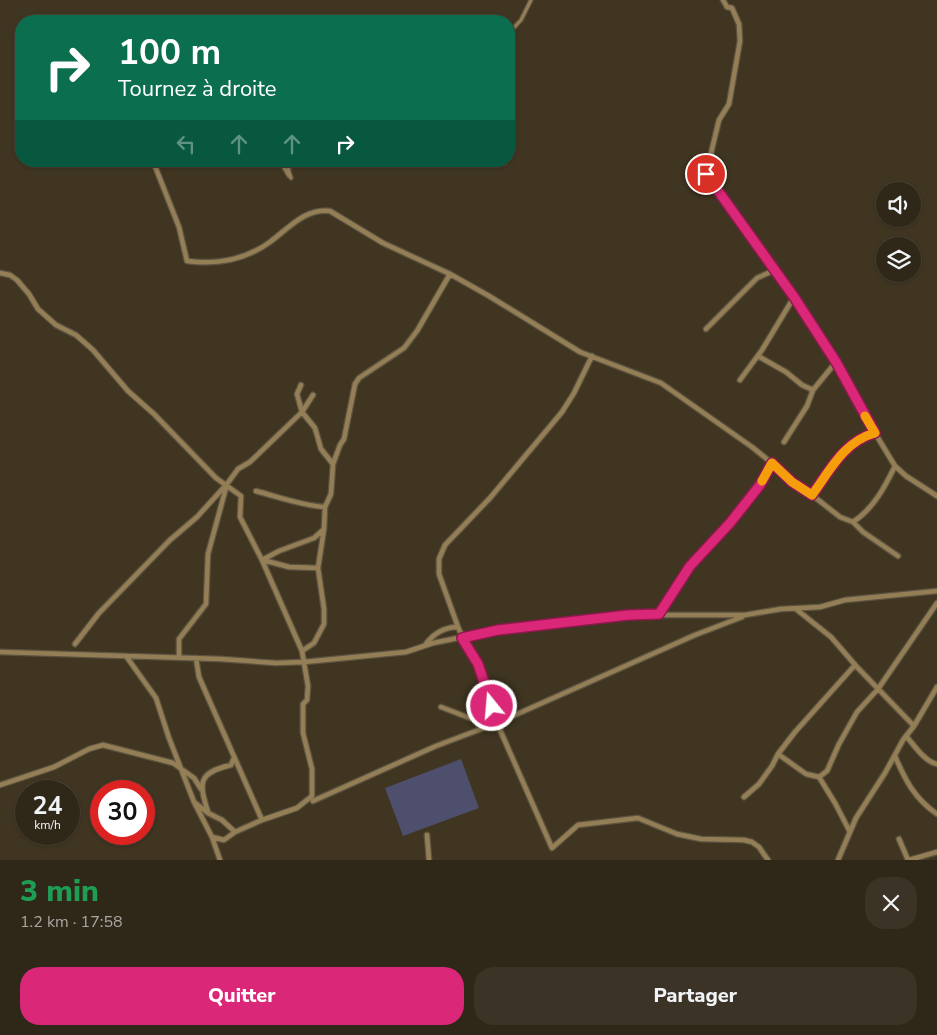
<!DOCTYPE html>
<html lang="fr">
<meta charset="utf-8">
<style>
:root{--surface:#2f2819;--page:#3b3426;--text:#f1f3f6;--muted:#a7a6a2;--line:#4a4438;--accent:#db2777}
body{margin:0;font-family:"Nunito Sans",sans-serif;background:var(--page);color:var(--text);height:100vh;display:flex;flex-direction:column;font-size:19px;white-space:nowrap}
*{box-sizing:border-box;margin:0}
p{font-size:16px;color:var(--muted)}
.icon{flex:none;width:28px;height:28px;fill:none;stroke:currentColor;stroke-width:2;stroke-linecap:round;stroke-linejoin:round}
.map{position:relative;height:860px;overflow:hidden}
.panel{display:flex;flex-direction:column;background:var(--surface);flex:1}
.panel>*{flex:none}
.guide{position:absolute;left:15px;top:15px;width:500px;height:152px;border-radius:20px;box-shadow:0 1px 4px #0004,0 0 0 1px var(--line);background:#0b6e4f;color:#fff;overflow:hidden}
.tools{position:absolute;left:876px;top:182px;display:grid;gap:10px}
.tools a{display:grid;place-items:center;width:45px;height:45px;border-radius:50%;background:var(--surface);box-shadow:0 1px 4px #0004,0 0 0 1px var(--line);font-size:25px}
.speed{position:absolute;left:15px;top:780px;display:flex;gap:10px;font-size:25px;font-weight:700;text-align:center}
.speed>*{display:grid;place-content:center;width:65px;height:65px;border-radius:50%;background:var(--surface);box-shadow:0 1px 4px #0004,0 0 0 1px var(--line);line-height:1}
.speed small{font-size:12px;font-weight:400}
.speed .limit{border:8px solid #d22;background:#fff;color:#111}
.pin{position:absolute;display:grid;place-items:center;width:42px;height:42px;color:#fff;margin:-21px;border:2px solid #fff;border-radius:50%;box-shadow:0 1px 5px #0007}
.me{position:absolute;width:55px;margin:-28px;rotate:343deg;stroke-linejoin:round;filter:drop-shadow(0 0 4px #0008)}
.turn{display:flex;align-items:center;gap:18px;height:105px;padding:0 20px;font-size:22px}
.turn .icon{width:65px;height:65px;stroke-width:2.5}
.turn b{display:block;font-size:35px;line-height:42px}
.lanes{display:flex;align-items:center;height:48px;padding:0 20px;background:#0003;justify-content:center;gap:25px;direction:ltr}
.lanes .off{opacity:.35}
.round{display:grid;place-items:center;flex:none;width:52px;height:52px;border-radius:20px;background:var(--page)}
.headline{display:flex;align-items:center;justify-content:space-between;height:85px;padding:0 20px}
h1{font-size:30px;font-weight:800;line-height:38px;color:#1e9e55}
.button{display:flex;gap:10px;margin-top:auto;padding:10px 20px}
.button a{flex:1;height:58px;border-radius:20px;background:var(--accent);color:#fff;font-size:20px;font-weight:800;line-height:58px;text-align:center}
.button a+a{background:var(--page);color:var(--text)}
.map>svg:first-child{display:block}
.green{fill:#4e4e6d}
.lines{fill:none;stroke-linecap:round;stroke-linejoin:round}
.pedestrian-casing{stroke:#5c5340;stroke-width:5.5}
.minor-casing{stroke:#5c5340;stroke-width:7}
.pedestrian{stroke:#947e56;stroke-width:3}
.minor{stroke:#947e56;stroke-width:4.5}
.route-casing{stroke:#8e194d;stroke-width:12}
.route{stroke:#db2777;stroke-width:9}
.slow{stroke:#f59e0b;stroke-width:9}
</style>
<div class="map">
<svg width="937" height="860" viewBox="0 0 937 860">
<rect width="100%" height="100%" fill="#3f3521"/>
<!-- green -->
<path class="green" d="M461,759L479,808L403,836L385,788Z"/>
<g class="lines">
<defs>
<path id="pedestrian" d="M509,33L521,20L531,0
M280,161L289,176
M504,161L505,163
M291,178L288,168L298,161"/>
<path id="minor" d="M723,0L727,7L732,8L739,24L740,41L729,104L719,120L706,174L794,297L836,362L875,433L895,466L906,476L937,496
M153,161L179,227L187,261C217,265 245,260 270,242C289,228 305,208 330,211L383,243L450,274L489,296L580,352L661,383L752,447L773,464L792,482L812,495L840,517L853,522C873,509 885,487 895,466
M0,273L10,275L17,280L29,294L38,309L56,325L76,335L93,350L128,391L154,414L216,478L241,496L240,517L262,560L302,651L308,686L307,700L303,704V733L312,769V796L297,808L262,820L235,832L222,820L208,813L194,802
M706,329L757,278L775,270
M758,356L786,372L802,385L813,390
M740,380L762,350L794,297
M301,385L297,394L302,412L315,428L321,449L333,464
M784,442L807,406L813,390L836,362
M256,491C279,497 300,505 325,507
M812,495C829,472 844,441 875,433
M853,522L863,532L898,556
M262,560L279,551L314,538L323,530
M263,560L289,567L318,568
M796,609L831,637L857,667L914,726
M659,614L690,566L730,523L759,485L771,463
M742,617L695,635L497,723L552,848L578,825L638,818L677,834L701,839L744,840L752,842L759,847L768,860
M75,644L99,613L170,540L197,517L226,485
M425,645C433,634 444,627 458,627L439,574V559L445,545L490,498L562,412L574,393L592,356
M302,651L314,643L324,624V609L318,568L324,529L325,507L331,494L333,464L340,445L344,439L355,384L359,378L404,348L417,331L450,274
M0,652L221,659L276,663L304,662L406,652L433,643L498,630L628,615H745L781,609L820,607L845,600L937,591
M126,656L156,698L169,738L194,802L212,837L220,860
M179,658V639L206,604L208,554L227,484L238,469L250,462L302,412L313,395
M196,658L199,677L262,820
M441,707L480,722L494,723
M906,736C914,745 925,762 937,764
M778,754L806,774L819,777L835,803L850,832
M895,756C905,780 915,799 937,814
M819,777L827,771L839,744L857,712L878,689L937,603
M0,785L54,767L89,749L103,745L173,763L194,778L201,789
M744,797L759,784L772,766L778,754L795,732L855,665
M313,801L436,746L497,723C491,703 487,681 477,662C471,650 463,640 458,627
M208,812C199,783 197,773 231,765L234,758
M427,835L429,860
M212,837L224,840L235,832
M899,839L908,860
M838,860L856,818L885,773L903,740L914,726L937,687
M909,860L937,852"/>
</defs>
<!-- pedestrian casing -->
<use href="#pedestrian" class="pedestrian-casing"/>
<!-- minor casing -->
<use href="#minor" class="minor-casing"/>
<!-- pedestrian -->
<use href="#pedestrian" class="pedestrian"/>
<!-- minor -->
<use href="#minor" class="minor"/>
</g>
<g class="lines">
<defs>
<path id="route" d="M492,706L478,664L462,638L498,630L628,615L659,614L690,566L730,523L760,485L772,463L792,482L812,495C829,472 844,441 875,433L836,362L794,297L706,174"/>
</defs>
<!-- route casing -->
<use href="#route" class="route-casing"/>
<!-- route -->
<use href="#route" class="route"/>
<!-- slow -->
<path class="slow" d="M762,481L772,463L792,482L812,495C829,472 844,441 875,433L865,416"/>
</g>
</svg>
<div class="tools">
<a><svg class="icon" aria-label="sound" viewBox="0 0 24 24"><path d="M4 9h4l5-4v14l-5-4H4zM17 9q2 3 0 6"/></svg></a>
<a><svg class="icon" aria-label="layers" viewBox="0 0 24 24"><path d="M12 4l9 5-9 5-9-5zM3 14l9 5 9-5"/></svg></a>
</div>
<div class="speed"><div>24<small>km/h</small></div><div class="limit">30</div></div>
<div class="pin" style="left:706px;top:174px;background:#d93025"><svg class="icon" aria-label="arrive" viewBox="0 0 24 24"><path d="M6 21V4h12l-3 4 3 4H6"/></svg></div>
<svg class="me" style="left:492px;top:706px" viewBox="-20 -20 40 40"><circle r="17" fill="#db2777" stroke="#fff" stroke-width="3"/><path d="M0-11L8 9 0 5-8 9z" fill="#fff"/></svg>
<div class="guide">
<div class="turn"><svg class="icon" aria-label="right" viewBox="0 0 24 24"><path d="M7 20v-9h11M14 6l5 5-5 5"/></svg><div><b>100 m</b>Tournez à droite</div></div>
<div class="lanes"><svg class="icon off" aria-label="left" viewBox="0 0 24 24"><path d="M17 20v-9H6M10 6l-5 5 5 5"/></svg><svg class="icon off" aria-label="ahead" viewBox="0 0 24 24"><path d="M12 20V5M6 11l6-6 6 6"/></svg><svg class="icon off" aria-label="ahead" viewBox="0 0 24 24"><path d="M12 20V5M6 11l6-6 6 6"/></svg><svg class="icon" aria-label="right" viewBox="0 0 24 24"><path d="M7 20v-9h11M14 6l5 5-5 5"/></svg></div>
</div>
</div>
<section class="panel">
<div class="headline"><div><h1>3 min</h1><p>1.2 km · 17:58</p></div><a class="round"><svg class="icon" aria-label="close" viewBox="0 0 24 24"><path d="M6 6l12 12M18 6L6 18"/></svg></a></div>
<div class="button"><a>Quitter</a><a>Partager</a></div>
</section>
